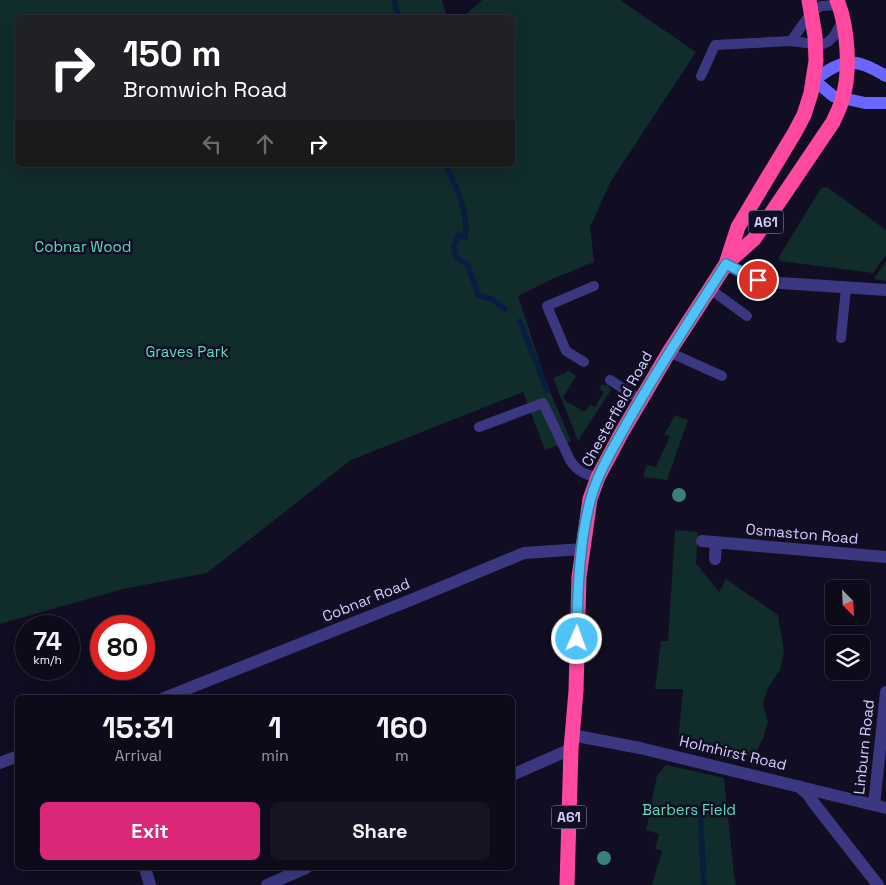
<!DOCTYPE html>
<style>
:root{--surface:#0d0a1a;--page:#161323;--text:#f1f3f6;--muted:#9a9aa2;--line:#2d2b39;--accent:#db2777}
body{margin:0;font-family:"Space Grotesk",sans-serif;background:var(--page);color:var(--text);height:100vh;display:flex;flex-direction:column;font-size:19px;white-space:nowrap}
*{box-sizing:border-box;margin:0}
p{font-size:16px;color:var(--muted)}
.icon{flex:none;width:28px;height:28px;fill:none;stroke:currentColor;stroke-width:2;stroke-linecap:round;stroke-linejoin:round}
.map{position:relative;flex:1;overflow:hidden}
.panel{position:absolute;left:15px;top:695px;width:500px;height:175px;display:flex;flex-direction:column;background:var(--surface);border-radius:8px;box-shadow:0 5px 20px #0002,0 0 0 1px var(--line)}
.panel>*{flex:none}
.guide{position:absolute;left:15px;top:15px;width:500px;height:152px;border-radius:8px;box-shadow:0 5px 20px #0002,0 0 0 1px var(--line);background:#202124;color:#fff;overflow:hidden}
.needle{width:32px;rotate:156deg}
.controls{position:absolute;left:825px;top:580px;display:grid;gap:10px}
.controls a{display:grid;place-items:center;width:45px;height:45px;border-radius:8px;background:var(--surface);box-shadow:0 5px 20px #0002,0 0 0 1px var(--line);font-size:25px}
.speed{position:absolute;left:15px;top:615px;display:flex;gap:10px;font-size:25px;font-weight:700;text-align:center}
.speed>*{display:grid;place-content:center;width:65px;height:65px;border-radius:50%;background:var(--surface);box-shadow:0 5px 20px #0002,0 0 0 1px var(--line);line-height:1}
.speed small{font-size:12px;font-weight:400}
.speed .limit{border:8px solid #d22;background:#fff;color:#111}
.pin{position:absolute;display:grid;place-items:center;width:42px;height:42px;color:#fff;margin:-21px;border:2px solid #fff;border-radius:50%;box-shadow:0 1px 5px #0007}
.me{position:absolute;width:55px;margin:-28px;rotate:2deg;stroke-linejoin:round;filter:drop-shadow(0 0 4px #0008)}
.turn{display:flex;align-items:center;gap:18px;height:105px;padding:0 25px;font-size:22px}
.turn .icon{width:65px;height:65px;stroke-width:2.5}
.turn b{display:block;font-size:35px;line-height:42px}
.lanes{display:flex;align-items:center;height:48px;padding:0 25px;background:#0003;justify-content:center;gap:25px;direction:ltr}
.lanes .off{opacity:.35}
.eta{display:flex;justify-content:space-evenly;align-items:center;height:85px;text-align:center}
.eta b{font-size:30px;font-weight:700;line-height:35px}
.button{display:flex;gap:10px;margin-top:auto;padding:10px 25px}
.button a{flex:1;height:58px;border-radius:8px;background:var(--accent);color:#fff;font-size:20px;font-weight:700;line-height:58px;text-align:center}
.button a+a{background:var(--page);color:var(--text)}
.map>svg:first-child{display:block}
.green{fill:#102c2b}
.lines{fill:none;stroke-linecap:round;stroke-linejoin:round}
.stream{stroke:#091d3f;stroke-width:5.5}
.lane{stroke:#3b3881;stroke-width:10}
.street{stroke:#3b3881;stroke-width:12}
.secondary{stroke:#6a65ff;stroke-width:12}
.highway{stroke:#ff49a0;stroke-width:15}
.tree{fill:#398078}
.route-casing{stroke:#337fa1;stroke-width:12}
.route{stroke:#4fc3f7;stroke-width:9}
.labels{text-anchor:middle;stroke-width:5;stroke-linejoin:round;paint-order:stroke}
.shield{fill:#110d22;stroke:#9a94bd;stroke-width:1}
.shield-label{font-size:14px;font-weight:bold;fill:#d4ceff}
.park-label{font-size:15px;fill:#5adfbe;stroke:#110d22}
.street-label{font-size:15px;fill:#d4ceff;stroke:#110d22}
</style>
<div class="map">
<svg width="886" height="885" viewBox="0 0 886 885">
<rect width="100%" height="100%" fill="#110d22"/>
<!-- green -->
<path class="green" d="M0,0H442L447,17L18,18V165H512V18L463,17L482,0H620L696,52L611,181L590,227L594,262L552,279L518,296L547,384L571,441L545,450L523,392L351,460L207,573L123,589L0,624Z
M827,187L886,230V255L873,273L779,261V257L821,188Z
M886,261V281L874,279Z
M568,370L576,376L563,397L566,401L585,412L590,404L595,407L604,392L599,389L602,384L606,386L607,384L611,390L578,441L553,378L565,373Z
M675,415L688,420L667,480L643,477L647,465L656,467L670,436L664,435Z
M675,530L698,532L696,563L719,592L726,579L778,615L784,651L780,670L768,688L763,704L768,722L763,738L753,758L678,742L683,689H655L661,641H668Z
M666,765L724,778L734,875L736,885H652L662,851L655,849L659,834L646,830L657,775Z"/>
<g class="lines">
<!-- stream -->
<path class="stream" d="M394,0L399,18
M446,165C456,186 469,213 465,237L459,234L454,247L457,258L468,265L478,295L492,299L505,309
M520,321L547,390
M702,807L701,826L704,885"/>
<!-- lane -->
<path class="lane" d="M791,41L811,13L821,6L839,5
M701,76L715,45L791,41L821,45L828,42L834,36L843,20
M710,289L747,316
M841,338L846,288
M669,352L722,376
M584,362L566,351L547,306L594,286
M610,380L641,400
M479,427L543,403L570,460C577,471 585,475 598,477"/>
<!-- street -->
<path class="street" d="M726,264L749,277L766,282L886,290
M702,541L886,557
M715,559L716,542
M164,698L411,600L524,553L583,549
M572,735L640,748L886,808
M0,763L18,756
M512,775L571,749
M798,786L808,794L813,802L878,885
M874,805L886,692
M145,868L150,885
M267,885L306,868"/>
<!-- secondary -->
<path class="secondary" d="M886,76C853,57 845,58 814,80L833,96L865,103H886"/>
<!-- highway -->
<path class="highway" d="M727,263L754,239L833,122C836,115 840,108 842,100C851,73 848,27 837,0
M567,885L571,749L576,691L579,577L590,499L598,477L622,432L669,352L726,264L738,227L795,132L804,115L811,93L816,61L815,36L809,0"/>
</g>
<!-- trees -->
<g class="tree">
<circle cx="679" cy="495" r="7"/>
<circle cx="604" cy="858" r="7"/>
</g>
<g class="lines">
<defs>
<path id="route" d="M577,639C577,596 579,540 591,498C598,472 614,447 627,423C658,369 692,316 726,264L758,280"/>
</defs>
<!-- route casing -->
<use href="#route" class="route-casing"/>
<!-- route -->
<use href="#route" class="route"/>
</g>
<g class="labels">
<!-- shield labels -->
<g class="shield">
<rect x="748.5" y="210.5" width="35" height="23" rx="4"/>
<rect x="551.5" y="805.5" width="35" height="23" rx="4"/>
</g>
<g class="shield-label">
<text x="766" y="227">A61</text>
<text x="569" y="822">A61</text>
</g>
<!-- park labels -->
<g class="park-label">
<text x="83" y="252">Cobnar Wood</text>
<text x="187" y="357">Graves Park</text>
<text x="689" y="815">Barbers Field</text>
</g>
<!-- street labels -->
<g class="street-label">
<text transform="translate(617 409) rotate(-61)" y="5">Chesterfield Road</text>
<text transform="translate(802 534) rotate(5)" y="5">Osmaston Road</text>
<text transform="translate(366 600) rotate(-22)" y="5">Cobnar Road</text>
<text transform="translate(864 747) rotate(-84)" y="5">Linburn Road</text>
<text transform="translate(733 753) rotate(13)" y="5">Holmhirst Road</text>
</g>
</g>
</svg>
<div class="controls">
<a><svg class="needle" viewBox="-14 -14 28 28"><path d="M0-13l5 13h-10z" fill="#e53935"/><path d="M0 13l5-13h-10z" fill="#9a9aa2"/></svg></a>
<a><svg class="icon" aria-label="layers" viewBox="0 0 24 24"><path d="M12 4l9 5-9 5-9-5zM3 14l9 5 9-5"/></svg></a>
</div>
<div class="speed"><div>74<small>km/h</small></div><div class="limit">80</div></div>
<div class="pin" style="left:758px;top:280px;background:#d93025"><svg class="icon" aria-label="arrive" viewBox="0 0 24 24"><path d="M6 21V4h12l-3 4 3 4H6"/></svg></div>
<svg class="me" style="left:577px;top:639px" viewBox="-20 -20 40 40"><circle r="17" fill="#4fc3f7" stroke="#fff" stroke-width="3"/><path d="M0-11L8 9 0 5-8 9z" fill="#fff"/></svg>
<div class="guide">
<div class="turn"><svg class="icon" aria-label="right" viewBox="0 0 24 24"><path d="M7 20v-9h11M14 6l5 5-5 5"/></svg><div><b>150 m</b>Bromwich Road</div></div>
<div class="lanes"><svg class="icon off" aria-label="left" viewBox="0 0 24 24"><path d="M17 20v-9H6M10 6l-5 5 5 5"/></svg><svg class="icon off" aria-label="ahead" viewBox="0 0 24 24"><path d="M12 20V5M6 11l6-6 6 6"/></svg><svg class="icon" aria-label="right" viewBox="0 0 24 24"><path d="M7 20v-9h11M14 6l5 5-5 5"/></svg></div>
</div>
<section class="panel">
<div class="eta">
<div><b>15:31</b><p>Arrival</p></div>
<div><b>1</b><p>min</p></div>
<div><b>160</b><p>m</p></div>
</div>
<div class="button"><a>Exit</a><a>Share</a></div>
</section>
</div>
